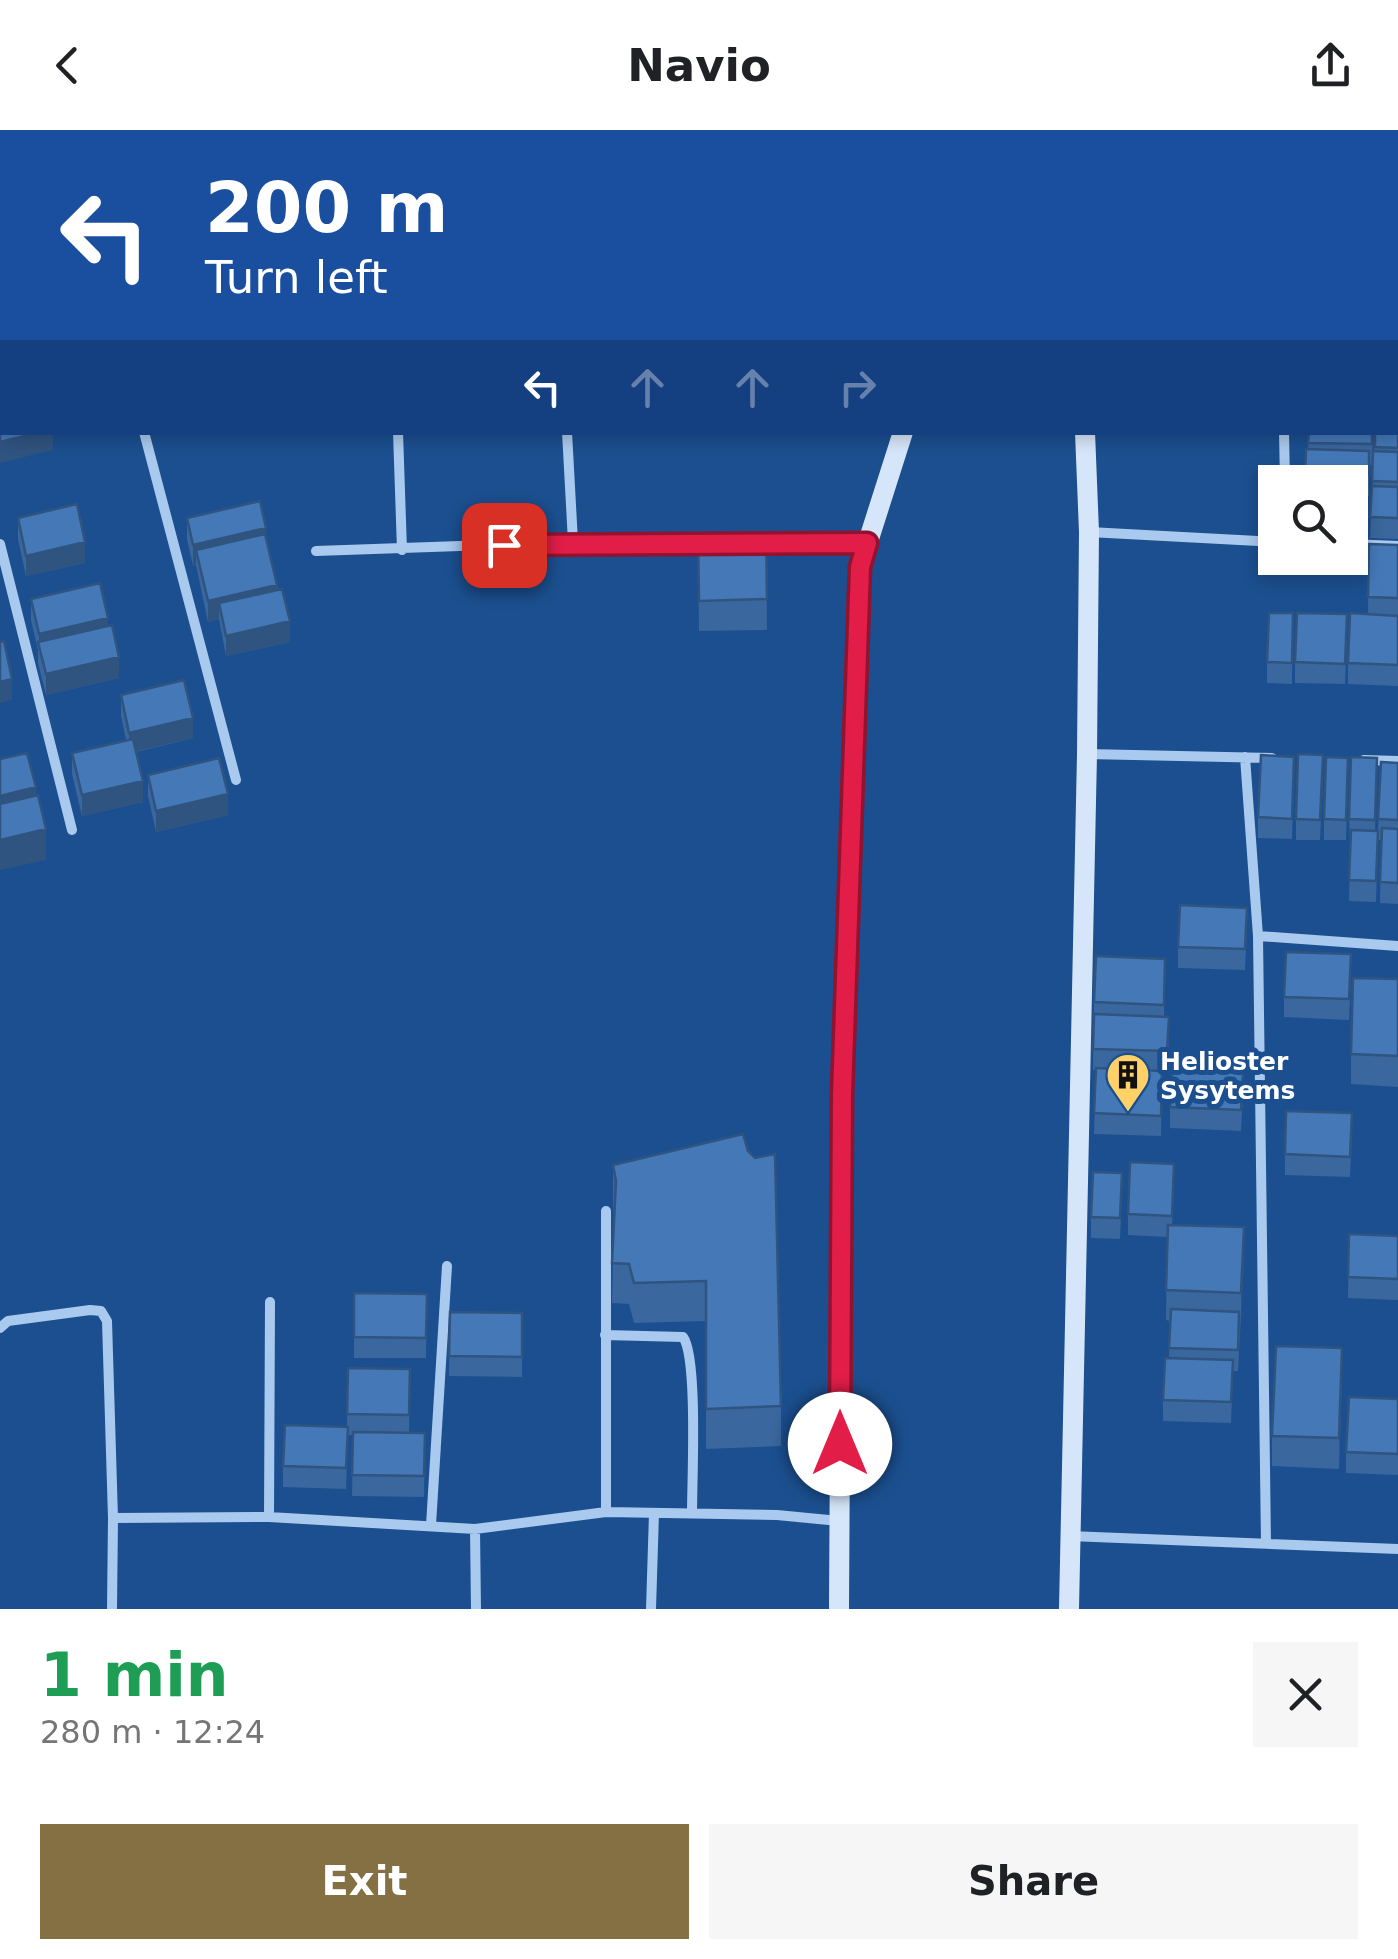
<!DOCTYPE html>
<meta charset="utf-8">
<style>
:root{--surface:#fff;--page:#f6f6f6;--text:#202124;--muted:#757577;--accent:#847042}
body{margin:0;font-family:"DejaVu Sans",sans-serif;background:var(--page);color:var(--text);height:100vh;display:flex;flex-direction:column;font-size:38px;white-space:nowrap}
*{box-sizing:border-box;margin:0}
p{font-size:32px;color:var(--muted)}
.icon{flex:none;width:55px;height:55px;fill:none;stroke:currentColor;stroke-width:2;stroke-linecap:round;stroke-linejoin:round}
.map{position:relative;height:1479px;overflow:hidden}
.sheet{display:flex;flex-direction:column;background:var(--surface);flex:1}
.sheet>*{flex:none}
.guide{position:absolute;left:0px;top:0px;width:1400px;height:305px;box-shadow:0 5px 15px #0003;background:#1a4fa0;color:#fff;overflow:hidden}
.controls{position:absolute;left:1258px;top:335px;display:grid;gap:20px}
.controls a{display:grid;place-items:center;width:110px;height:110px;border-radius:0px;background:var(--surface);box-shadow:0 5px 15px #0003;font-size:50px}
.pin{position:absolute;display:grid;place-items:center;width:85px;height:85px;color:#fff;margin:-42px;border-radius:20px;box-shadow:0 5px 15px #0006}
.me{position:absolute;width:110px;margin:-55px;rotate:0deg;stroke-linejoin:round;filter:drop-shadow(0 0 8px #0008)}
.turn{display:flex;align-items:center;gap:35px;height:210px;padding:0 40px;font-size:45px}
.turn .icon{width:130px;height:130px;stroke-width:2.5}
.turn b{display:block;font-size:70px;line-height:85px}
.lanes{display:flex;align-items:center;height:95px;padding:0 40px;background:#0003;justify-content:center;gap:50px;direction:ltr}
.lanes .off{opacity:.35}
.round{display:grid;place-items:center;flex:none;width:105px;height:105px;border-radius:0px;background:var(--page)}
.headline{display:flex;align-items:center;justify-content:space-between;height:170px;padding:0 40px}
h1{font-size:60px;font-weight:700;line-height:75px;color:#1e9e55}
.cta{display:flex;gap:20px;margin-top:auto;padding:20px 40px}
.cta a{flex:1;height:115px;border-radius:0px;background:var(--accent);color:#fff;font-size:40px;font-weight:700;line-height:115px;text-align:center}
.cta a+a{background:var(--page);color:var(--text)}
header{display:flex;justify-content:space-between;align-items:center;height:130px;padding:0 40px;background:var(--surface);font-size:45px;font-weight:700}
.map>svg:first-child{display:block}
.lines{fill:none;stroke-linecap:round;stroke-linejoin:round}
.minor{stroke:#a9c9ee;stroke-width:10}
.secondary{stroke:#d6e6fa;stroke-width:20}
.wall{fill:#3a679d}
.shaded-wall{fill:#305480}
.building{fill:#4478b7;stroke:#305480;stroke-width:2.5}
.route-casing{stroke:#92132f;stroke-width:25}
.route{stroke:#e11d48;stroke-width:18}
.labels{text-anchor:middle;stroke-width:10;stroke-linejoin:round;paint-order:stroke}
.poi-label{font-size:25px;font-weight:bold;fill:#fff;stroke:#1b4f8f;text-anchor:start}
</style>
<header><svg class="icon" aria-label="back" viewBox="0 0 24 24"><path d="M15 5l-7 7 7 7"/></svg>Navio<svg class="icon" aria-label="share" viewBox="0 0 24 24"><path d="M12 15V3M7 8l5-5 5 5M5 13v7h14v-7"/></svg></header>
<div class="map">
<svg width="1398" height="1479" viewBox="0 0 1398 1479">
<rect width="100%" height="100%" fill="#1b4f8f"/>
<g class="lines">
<!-- minor -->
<path class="minor" d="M65,0L66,2
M242,0L243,2
M481,0L482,2
M1105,0L1109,2
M1278,0V2
M0,81H2
M144,302L236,650
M398,302L402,420
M567,302L573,412
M1284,302L1285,352
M1089,402L1275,412
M753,413H867
M0,414L72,700
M1350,414L1398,416
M316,421L573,412L711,413
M1087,624L1272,628
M1245,627L1258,806L1266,1414
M1364,630L1398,631
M1258,806L1398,816
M606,1081V1382
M0,1198L8,1191L90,1180L101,1181L107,1191L113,1388L112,1479
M605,1205L683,1207C698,1227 692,1351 692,1383
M269,1387L270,1172
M113,1388L269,1387L475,1399L606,1382L777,1385L839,1391
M431,1395L447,1136
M475,1399L476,1479
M1069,1406L1398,1419
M651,1479L654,1383"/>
<!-- secondary -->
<path class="secondary" d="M1022,0V2
M913,2V0
M839,1479L842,965L860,437L903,302
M1069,1479L1087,624L1089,402L1085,302"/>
</g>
<!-- wall -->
<path class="wall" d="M1398,100V409L1370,408L1375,302H1398Z
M1309,302H1373L1372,335H1369V366H1365L1364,399L1350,398V352H1305L1306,319H1308Z
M18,388L85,433L26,446L18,409Z
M187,388L266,406L290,512L226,526L219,489L208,492L196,435L193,436L187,409Z
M766,402L767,500L699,501L698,404Z
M1369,414L1398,415V556L1348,554V533L1368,484Z
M31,469L108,496L119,548L46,565L38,533V520L31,490Z
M1293,483L1292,554L1267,553V532Z
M1347,504L1345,554L1295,553V532Z
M121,565L193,608L136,622L143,672L82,686L72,644V623L126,610L121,586Z
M1381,632L1398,633V774L1380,773L1381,710H1378L1376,772L1349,771L1350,710L1349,689L1377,648L1375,701H1378Z
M148,645L228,685L156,702L148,666Z
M1323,646L1320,710H1296V689Z
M1294,648L1292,709L1258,708V687Z
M1348,648L1346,710H1324V689Z
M1247,799L1245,840L1178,838V817Z
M1165,829L1164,887L1169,908L1167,942H1162L1161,1006L1094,1004L1096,940H1093L1094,872Z
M1351,845L1349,890L1284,887V867Z
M1398,849V957L1351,954V924Z
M1243,963L1241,1001L1170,998V977Z
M743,1004L781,1276V1316L706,1319V1191L634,1193L629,1174L612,1173L614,1084L613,1075V1035Z
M1352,1004L1350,1047L1285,1045V1024Z
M1174,1055L1172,1095L1244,1128L1238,1241H1233L1231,1293L1163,1291V1270L1169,1228L1170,1191L1166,1190L1167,1107L1128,1105V1084Z
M1122,1064L1120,1109L1091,1108V1087Z
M1349,1104L1398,1106V1170L1348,1168Z
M354,1163L427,1164L426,1228H354Z
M450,1182L522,1183V1247L449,1246Z
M348,1238L410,1239L409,1303H425L424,1367L352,1366L353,1305H348L346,1359L283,1357V1336L347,1297Z
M1342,1249L1339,1339L1272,1336V1306Z
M1398,1269V1345L1346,1343V1322Z"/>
<!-- shaded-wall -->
<path class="shaded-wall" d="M81,0H151V2H81Z
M1,137H2V157L1,158Z
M2,250V281L0,282V251Z
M41,302H53V320L0,333V312Z
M266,398V419L196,420V435L193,436V415Z
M85,412V433L26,446V426Z
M277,455V475L219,473V489L208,492V471Z
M108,488V509L39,517V504Z
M290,491V512L226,526V506Z
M119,527V548L46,565V544Z
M12,549V570L0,573V552Z
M193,588V608L129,623V603Z
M143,651V672L82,686V665Z
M36,657V688L0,696V666Z
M228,664V685L156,702V681Z
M46,699V730L0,740V710Z
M1244,1097V1128L1241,1194V1163Z
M1342,1218V1249L1339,1339V1308Z"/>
<!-- building -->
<path class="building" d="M109,0H152L153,2H98Z
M2,92V137H1L0,93Z
M2,176V250L0,251V177Z
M1398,213V318L1375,317V302H1398Z
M2,269V302H41L0,312V270Z
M1309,302H1372V314L1308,313Z
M1306,319L1369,321V345L1305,343Z
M1373,321L1398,322V352L1372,351Z
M1310,347L1365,348L1364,378H1350V352H1310Z
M1372,356L1398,357V388L1370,387Z
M260,371L266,398L193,415L187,388Z
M77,374L85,412L26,426L18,388Z
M766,402L767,469L699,471L698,404Z
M265,404L277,455L208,471L196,420Z
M1369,414L1398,415V468L1368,467Z
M100,453L108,488L39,504L31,469Z
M282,459L290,491L226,506L219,473Z
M1269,483H1293L1292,533L1267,532Z
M1297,483L1347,484L1345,534L1295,532Z
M1350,483L1398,486V535L1348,533Z
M112,495L119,527L46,544L38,512Z
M4,511L12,549L0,552V512Z
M184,550L193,588L129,603L121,565Z
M133,609L143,651L82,665L72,623Z
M27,623L36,657L0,666V629Z
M1298,624L1323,625L1320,690L1296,689Z
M1261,625L1294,627L1292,689L1258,687Z
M1326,627L1348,628L1346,690L1324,689Z
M1351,627L1377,628L1375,690L1349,689Z
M219,628L228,664L156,681L148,645Z
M1381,632L1398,633V690L1378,689Z
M38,665L46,699L0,710V674Z
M1382,698L1398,699V753L1380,752Z
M1351,700L1378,701L1376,751L1349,750Z
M1180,775L1247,778L1245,819L1178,817Z
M1286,822L1351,824L1349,869L1284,867Z
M1096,826L1165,829L1164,875L1094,872Z
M1353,848L1398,849V926L1351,924Z
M1094,884L1169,887L1167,921L1093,919Z
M1096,938L1162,941L1161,986L1094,983Z
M1172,939L1243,942L1241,980L1170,977Z
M1286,981L1352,983L1350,1027L1285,1024Z
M743,1004L748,1021L755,1028L775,1024L781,1276L706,1279V1151L634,1153L629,1134L612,1133L616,1051L613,1035Z
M1130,1032L1174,1034L1172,1086L1128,1084Z
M1093,1042L1122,1043L1120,1088L1091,1087Z
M1168,1095L1244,1097L1241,1163L1166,1160Z
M1349,1104L1398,1106V1149L1348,1147Z
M354,1163L427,1164L426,1208L354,1207Z
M1171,1179L1239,1182L1238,1220L1169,1218Z
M450,1182L522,1183V1227L449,1226Z
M1276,1216L1342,1218L1339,1308L1272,1306Z
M1165,1228L1233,1230L1231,1272L1163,1270Z
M348,1238L410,1239L409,1285L347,1284Z
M1349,1267L1398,1269V1324L1346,1322Z
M285,1295L348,1297L346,1338L283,1336Z
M353,1302L425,1303L424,1346L352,1345Z"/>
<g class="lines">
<defs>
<path id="route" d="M504,415L867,413L860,437L842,965L840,1314"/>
</defs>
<!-- route casing -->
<use href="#route" class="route-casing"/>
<!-- route -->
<use href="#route" class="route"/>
</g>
<!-- icons -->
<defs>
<symbol id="building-pin" viewBox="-11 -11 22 30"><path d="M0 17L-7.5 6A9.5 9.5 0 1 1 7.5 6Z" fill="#ffd166" stroke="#1b4f8f"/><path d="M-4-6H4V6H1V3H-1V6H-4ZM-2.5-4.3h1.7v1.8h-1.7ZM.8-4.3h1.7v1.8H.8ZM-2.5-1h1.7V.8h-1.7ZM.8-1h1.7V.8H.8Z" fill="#111"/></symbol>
</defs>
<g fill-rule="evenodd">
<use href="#building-pin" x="1103" y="920" width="50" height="68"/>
</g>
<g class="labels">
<!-- poi labels -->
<g class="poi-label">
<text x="1160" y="940">Helioster<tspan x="1160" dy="29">Sysytems</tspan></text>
</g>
</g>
</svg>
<div class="controls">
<a><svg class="icon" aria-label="search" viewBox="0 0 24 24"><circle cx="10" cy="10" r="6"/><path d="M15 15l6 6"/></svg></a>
</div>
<div class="pin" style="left:504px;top:415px;background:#d93025"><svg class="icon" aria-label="arrive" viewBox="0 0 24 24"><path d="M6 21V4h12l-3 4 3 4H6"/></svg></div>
<svg class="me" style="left:840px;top:1314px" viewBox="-20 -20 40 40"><circle r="19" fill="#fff"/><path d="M0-13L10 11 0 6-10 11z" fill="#e11d48"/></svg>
<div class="guide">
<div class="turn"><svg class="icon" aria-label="left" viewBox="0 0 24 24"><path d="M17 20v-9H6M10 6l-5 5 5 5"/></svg><div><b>200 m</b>Turn left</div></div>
<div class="lanes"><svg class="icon" aria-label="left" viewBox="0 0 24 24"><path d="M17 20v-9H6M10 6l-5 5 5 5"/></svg><svg class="icon off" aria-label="ahead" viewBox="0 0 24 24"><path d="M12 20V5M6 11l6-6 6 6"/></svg><svg class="icon off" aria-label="ahead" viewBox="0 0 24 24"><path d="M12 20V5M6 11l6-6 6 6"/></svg><svg class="icon off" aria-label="right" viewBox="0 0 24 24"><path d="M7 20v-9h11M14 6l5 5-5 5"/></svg></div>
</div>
</div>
<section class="sheet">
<div class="headline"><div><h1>1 min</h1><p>280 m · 12:24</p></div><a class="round"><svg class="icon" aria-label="close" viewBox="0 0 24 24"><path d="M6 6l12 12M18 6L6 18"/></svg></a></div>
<div class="cta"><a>Exit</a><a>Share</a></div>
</section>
